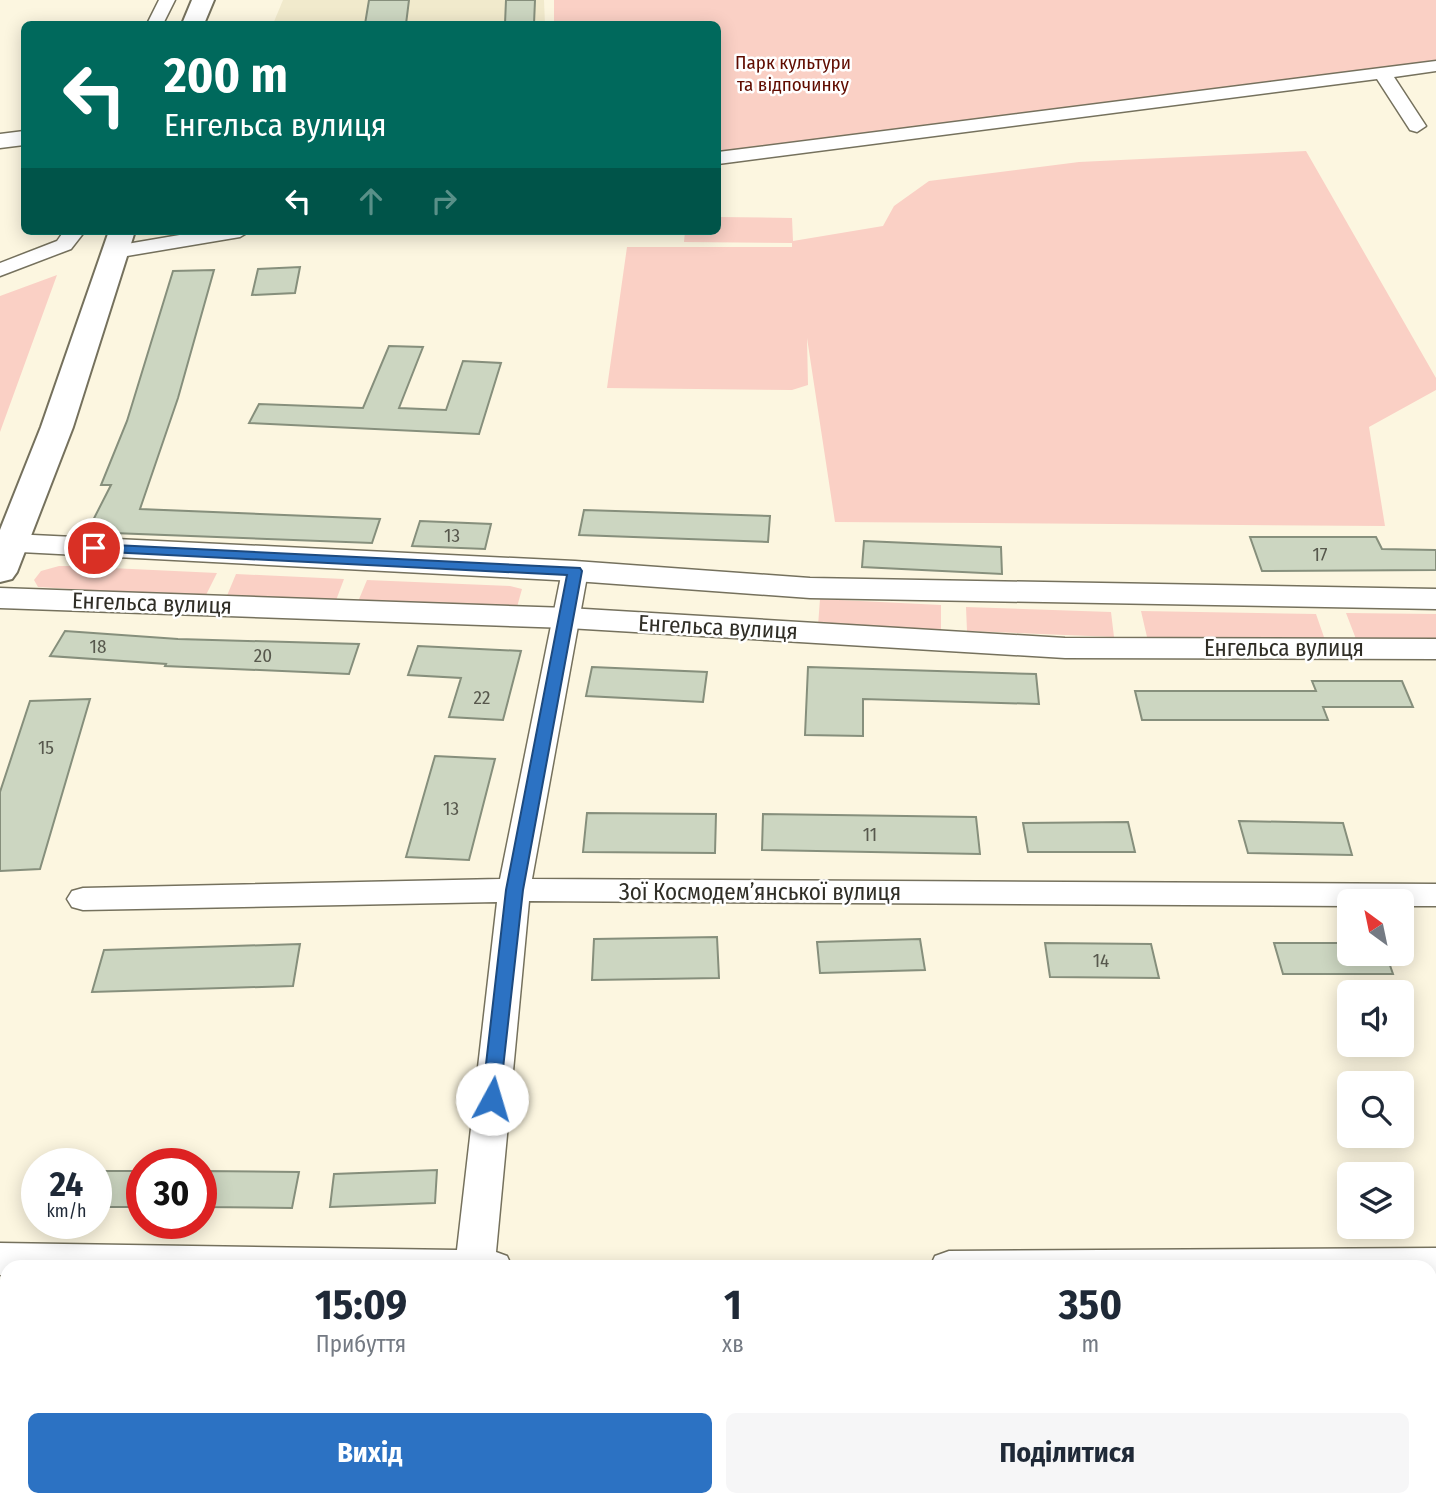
<!DOCTYPE html>
<html lang="uk">
<meta charset="utf-8">
<style>
:root{--surface:#fff;--page:#f6f6f7;--text:#1f2937;--muted:#747a83;--accent:#2c72c3}
body{margin:0;font-family:"Fira Sans Condensed",sans-serif;background:var(--page);color:var(--text);height:100vh;display:flex;flex-direction:column;font-size:26px;white-space:nowrap}
*{box-sizing:border-box;margin:0}
p{font-size:23px;color:var(--muted)}
.icon{flex:none;width:38px;height:38px;fill:none;stroke:currentColor;stroke-width:2;stroke-linecap:round;stroke-linejoin:round}
.map{position:relative;flex:1;overflow:hidden}
.side{position:absolute;left:0px;top:1260px;width:1437px;height:247px;display:flex;flex-direction:column;background:var(--surface);border-radius:21px 21px 0 0;box-shadow:0 4px 18px #0003}
.side>*{flex:none}
.guide{position:absolute;left:21px;top:21px;width:700px;height:214px;border-radius:10px;box-shadow:0 4px 18px #0003;background:#00695c;color:#fff;overflow:hidden}
.needle{width:46px;rotate:327deg}
.buttons{position:absolute;left:1337px;top:889px;display:grid;gap:14px}
.buttons a{display:grid;place-items:center;width:77px;height:77px;border-radius:10px;background:var(--surface);box-shadow:0 4px 18px #0003;font-size:35px}
.speed{position:absolute;left:21px;top:1148px;display:flex;gap:14px;font-size:35px;font-weight:700;text-align:center}
.speed>*{display:grid;place-content:center;width:91px;height:91px;border-radius:50%;background:var(--surface);box-shadow:0 4px 18px #0003;line-height:1}
.speed small{font-size:18px;font-weight:400}
.speed .limit{border:10px solid #d22;background:#fff;color:#111}
.pin{position:absolute;display:grid;place-items:center;width:60px;height:60px;color:#fff;margin:-30px;border:4px solid #fff;border-radius:50%;box-shadow:0 2px 7px #0007}
.me{position:absolute;width:77px;margin:-38px;rotate:6deg;stroke-linejoin:round;filter:drop-shadow(0 0 5px #0008)}
.turn{display:flex;align-items:center;gap:24px;height:147px;padding:0 28px;font-size:32px}
.turn .icon{width:91px;height:91px;stroke-width:2.5}
.turn b{display:block;font-size:49px;line-height:60px}
.lanes{display:flex;align-items:center;height:66px;padding:0 28px;background:#0003;justify-content:center;gap:35px;direction:ltr}
.lanes .off{opacity:.35}
.eta{display:flex;justify-content:space-evenly;align-items:center;height:119px;text-align:center}
.eta b{font-size:42px;font-weight:700;line-height:49px}
.primary-button{display:flex;gap:14px;margin-top:auto;padding:14px 28px}
.primary-button a{flex:1;height:80px;border-radius:10px;background:var(--accent);color:#fff;font-size:28px;font-weight:700;line-height:80px;text-align:center}
.primary-button a+a{background:var(--page);color:var(--text)}
.map>svg:first-child{display:block}
.built{fill:#f1eacc}
.green{fill:#fad0c5}
.building{fill:#ccd6c1;stroke:#868f7c;stroke-width:2}
.lines{fill:none;stroke-linecap:round;stroke-linejoin:round}
.minor-casing{stroke:#75715d;stroke-width:3}
.tertiary-casing{stroke:#75715d;stroke-width:3}
.secondary-casing{stroke:#75715d;stroke-width:4}
.minor{fill:#fff;fill-rule:evenodd}
.tertiary{fill:#fff;fill-rule:evenodd}
.secondary{fill:#fff;fill-rule:evenodd}
.route{fill:#2c72c3;stroke:#1d4a7f;stroke-width:2}
.labels{text-anchor:middle;stroke-width:5;stroke-linejoin:round;paint-order:stroke}
.far-park-label{font-size:19px;fill:#600c00;stroke:#fff}
.number-label{font-size:19px;fill:#57584d}
.street-label{font-size:23px;fill:#302e26;stroke:#fff}
</style>
<div class="map">
<svg width="1436" height="1506" viewBox="0 0 1436 1506">
<rect width="100%" height="100%" fill="#fcf6e0"/>
<!-- built -->
<path class="built" d="M283,0H544L545,24H273Z"/>
<!-- green -->
<path class="green" d="M554,0H1436V60L1082,110L718,156V24H554Z
M1306,151L1436,378V390L1369,427L1385,526L835,522L807,338L808,385L792,390L607,388L627,247H792V243L684,242L685,231H718V217L792,218L793,241L883,226L894,206L929,181L1079,162Z
M57,275L0,432V296Z
M59,566H68L217,573L205,597L38,587L34,580L41,571Z
M236,574L344,579L335,603L226,598Z
M367,580L510,586L522,589L517,607L357,604Z
M820,599L941,605V632L818,626Z
M966,607L1111,612L1114,637L967,631Z
M1141,611L1316,614L1325,640L1147,637Z
M1346,613L1436,614V639H1356Z"/>
<!-- building -->
<path class="building" d="M369,0H409L406,24H365Z
M506,0H535L534,24H505Z
M300,267L295,293L252,295L258,269Z
M214,270L178,398L140,509L380,519L372,543L87,532L111,485H101L127,421L173,271Z
M389,346L423,347L399,408L446,410L463,361L501,363L479,434L249,423L259,404L363,408Z
M584,510L770,516L768,542L579,535Z
M420,521L491,524L485,549L412,546Z
M1250,537H1376L1382,549L1436,550V570L1262,571Z
M864,541L1001,547L1002,574L862,567Z
M65,631L178,639L359,644L349,674L165,666L166,664L50,656Z
M418,646L521,651L503,720L449,717L461,678L408,675Z
M592,667L707,672L703,702L586,696Z
M808,667L1036,674L1039,704L863,699V736L805,735Z
M1312,681H1402L1413,707H1323L1328,720H1142L1135,691H1316Z
M90,699L40,869L0,871V792L30,701Z
M435,756L495,759L469,860L406,857Z
M587,813L716,814L715,853L583,852Z
M763,814L976,817L980,854L762,850Z
M1239,821L1343,823L1352,855L1248,853Z
M1128,822L1135,852H1028L1023,823Z
M717,937L719,978L592,980L594,939Z
M920,939L925,970L820,973L817,942Z
M1045,943L1151,944L1159,978L1050,977Z
M1274,943H1349V954H1386L1393,974H1283Z
M300,944L293,986L92,992L104,950Z
M437,1170L435,1203L330,1207L334,1174Z
M96,1171H142V1207H96Z
M201,1171L299,1172L292,1208L201,1207Z"/>
<g class="lines">
<defs>
<path id="minor" d="M159,0H175L163,24H147Z
M1436,61V71L1394,77L1426,126L1417,132L1410,130L1377,79L718,164V152Z
M64,231H85L71,249L0,276V263L57,241Z
M203,231H250L240,237L115,258L105,252L115,246Z
M575,563L584,565L588,571L532,879L1436,884V906H1402V901H1349V906L529,901L496,1252L507,1256L512,1267H7V1275H0V1243L457,1250L497,902L83,910L72,907L67,899L72,891L83,888L500,879L562,571L566,565Z
M1436,1248V1280H1430V1267H930L935,1256L949,1251Z
M518,1500H560V1506H516Z"/>
<path id="tertiary" d="M24,131V145L0,148V134Z
M12,534L575,561L810,578L1436,589V609L810,598L575,581L1,551V537Z
M0,588L568,608L1065,638L1436,639V659L1065,658L568,628L0,608Z"/>
<path id="secondary" d="M192,0H214L204,24H182Z
M109,231H135L73,427L17,572L12,579L0,582V530L41,427Z"/>
</defs>
<!-- minor casing -->
<use href="#minor" class="minor-casing"/>
<!-- tertiary casing -->
<use href="#tertiary" class="tertiary-casing"/>
<!-- secondary casing -->
<use href="#secondary" class="secondary-casing"/>
<!-- minor -->
<use href="#minor" class="minor"/>
<!-- tertiary -->
<use href="#tertiary" class="tertiary"/>
<!-- secondary -->
<use href="#secondary" class="secondary"/>
</g>
<!-- route -->
<path class="route" d="M94,544L580,568L582,571L523,890L499,1104L492,1106L482,1099L506,890L567,575L89,551L87,548Z"/>
<g class="labels">
<!-- far-park labels -->
<g class="far-park-label">
<text x="793" y="69">Парк культури<tspan x="793" dy="22">та відпочинку</tspan></text>
</g>
<!-- number labels -->
<g class="number-label">
<text x="452" y="542">13</text>
<text x="1320" y="561">17</text>
<text x="98" y="653">18</text>
<text x="263" y="662">20</text>
<text x="482" y="704">22</text>
<text x="46" y="754">15</text>
<text x="451" y="815">13</text>
<text x="870" y="841">11</text>
<text x="1101" y="967">14</text>
</g>
<!-- street labels -->
<g class="street-label">
<text transform="translate(152 603) rotate(2)" y="8">Енгельса вулиця</text>
<text transform="translate(718 627) rotate(3)" y="8">Енгельса вулиця</text>
<text x="1284" y="656">Енгельса вулиця</text>
<text x="760" y="900">Зої Космодем’янської вулиця</text>
</g>
</g>
</svg>
<div class="buttons">
<a><svg class="needle" viewBox="-14 -14 28 28"><path d="M0-13l5 13h-10z" fill="#e53935"/><path d="M0 13l5-13h-10z" fill="#747a83"/></svg></a>
<a><svg class="icon" aria-label="sound" viewBox="0 0 24 24"><path d="M4 9h4l5-4v14l-5-4H4zM17 9q2 3 0 6"/></svg></a>
<a><svg class="icon" aria-label="search" viewBox="0 0 24 24"><circle cx="10" cy="10" r="6"/><path d="M15 15l6 6"/></svg></a>
<a><svg class="icon" aria-label="layers" viewBox="0 0 24 24"><path d="M12 4l9 5-9 5-9-5zM3 14l9 5 9-5"/></svg></a>
</div>
<div class="speed"><div>24<small>km/h</small></div><div class="limit">30</div></div>
<div class="pin" style="left:94px;top:548px;background:#d93025"><svg class="icon" aria-label="arrive" viewBox="0 0 24 24"><path d="M6 21V4h12l-3 4 3 4H6"/></svg></div>
<svg class="me" style="left:492px;top:1099px" viewBox="-20 -20 40 40"><circle r="19" fill="#fff"/><path d="M0-13L10 11 0 6-10 11z" fill="#2c72c3"/></svg>
<div class="guide">
<div class="turn"><svg class="icon" aria-label="left" viewBox="0 0 24 24"><path d="M17 20v-9H6M10 6l-5 5 5 5"/></svg><div><b>200 m</b>Енгельса вулиця</div></div>
<div class="lanes"><svg class="icon" aria-label="left" viewBox="0 0 24 24"><path d="M17 20v-9H6M10 6l-5 5 5 5"/></svg><svg class="icon off" aria-label="ahead" viewBox="0 0 24 24"><path d="M12 20V5M6 11l6-6 6 6"/></svg><svg class="icon off" aria-label="right" viewBox="0 0 24 24"><path d="M7 20v-9h11M14 6l5 5-5 5"/></svg></div>
</div>
<section class="side">
<div class="eta">
<div><b>15:09</b><p>Прибуття</p></div>
<div><b>1</b><p>хв</p></div>
<div><b>350</b><p>m</p></div>
</div>
<div class="primary-button"><a>Вихід</a><a>Поділитися</a></div>
</section>
</div>
